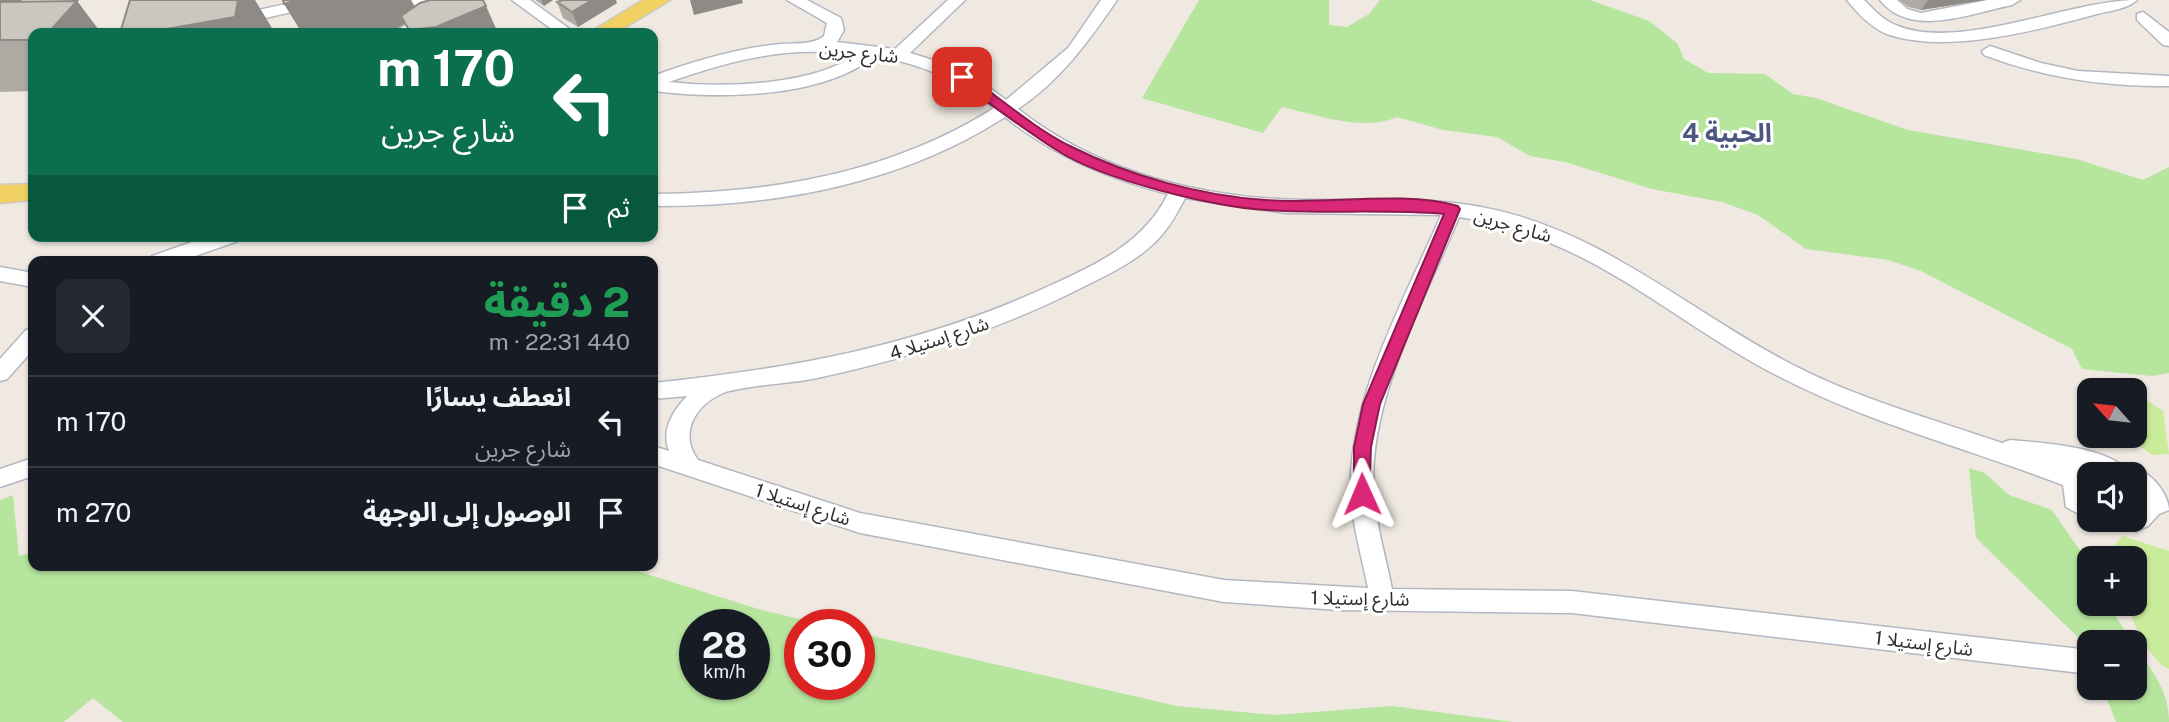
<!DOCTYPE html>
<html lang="ar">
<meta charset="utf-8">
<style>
:root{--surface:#171b24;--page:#242831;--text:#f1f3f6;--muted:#9ea1a6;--line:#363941}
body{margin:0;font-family:"Public Sans","Noto Sans Arabic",sans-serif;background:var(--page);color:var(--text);direction:rtl;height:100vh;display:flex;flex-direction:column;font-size:26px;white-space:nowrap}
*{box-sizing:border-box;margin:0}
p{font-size:23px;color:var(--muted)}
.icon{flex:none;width:38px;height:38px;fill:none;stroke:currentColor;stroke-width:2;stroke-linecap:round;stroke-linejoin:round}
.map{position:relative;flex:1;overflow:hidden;direction:ltr}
.sheet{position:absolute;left:28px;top:256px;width:630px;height:315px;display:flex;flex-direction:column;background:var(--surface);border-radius:14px;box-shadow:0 2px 5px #0004;direction:rtl}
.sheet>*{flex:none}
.banner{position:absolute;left:28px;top:28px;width:630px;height:214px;border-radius:14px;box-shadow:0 2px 5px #0004;direction:rtl;background:#0b6e4f;color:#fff;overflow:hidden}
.needle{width:46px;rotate:297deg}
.fabs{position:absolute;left:2077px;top:378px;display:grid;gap:14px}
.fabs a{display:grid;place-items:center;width:70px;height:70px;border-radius:14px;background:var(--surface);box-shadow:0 2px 5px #0004;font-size:35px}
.speed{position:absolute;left:679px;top:609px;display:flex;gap:14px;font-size:35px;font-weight:700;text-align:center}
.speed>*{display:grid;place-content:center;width:91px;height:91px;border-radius:50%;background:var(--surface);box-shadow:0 2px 5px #0004;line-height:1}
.speed small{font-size:18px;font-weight:400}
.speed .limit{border:10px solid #d22;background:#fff;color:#111}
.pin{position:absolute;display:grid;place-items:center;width:60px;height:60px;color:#fff;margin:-30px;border-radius:14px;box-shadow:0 4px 10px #0006}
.me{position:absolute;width:77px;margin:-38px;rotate:359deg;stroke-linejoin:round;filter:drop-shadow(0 0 5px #0008)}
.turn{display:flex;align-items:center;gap:24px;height:147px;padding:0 28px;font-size:32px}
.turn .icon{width:91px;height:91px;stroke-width:2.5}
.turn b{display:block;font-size:49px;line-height:60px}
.then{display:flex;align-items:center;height:66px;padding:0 28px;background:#0003;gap:14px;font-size:26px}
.round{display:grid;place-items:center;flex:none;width:74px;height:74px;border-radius:14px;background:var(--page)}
.overview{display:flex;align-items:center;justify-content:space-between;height:119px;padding:0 28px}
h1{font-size:42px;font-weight:800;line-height:52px;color:#1e9e55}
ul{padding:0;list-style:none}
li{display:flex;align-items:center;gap:21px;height:91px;padding:0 28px;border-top:2px solid var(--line)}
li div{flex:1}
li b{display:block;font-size:26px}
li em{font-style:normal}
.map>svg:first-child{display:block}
.green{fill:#b6e59e;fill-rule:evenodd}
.pitch{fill:#c9ec9a}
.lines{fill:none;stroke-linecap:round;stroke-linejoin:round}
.minor-casing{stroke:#b4b7c1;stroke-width:3}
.major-casing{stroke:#c9c9c9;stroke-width:3}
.minor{fill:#fff;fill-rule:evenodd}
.major{fill:#f2d163;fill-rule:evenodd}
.wall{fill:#afaba4}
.shaded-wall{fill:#8e8b86}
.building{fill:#cbc7bf;stroke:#8e8b86;stroke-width:2}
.route{fill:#db2777;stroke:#8e194d;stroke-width:2}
.labels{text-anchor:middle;stroke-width:6;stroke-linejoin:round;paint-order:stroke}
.street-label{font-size:19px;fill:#2e2e2e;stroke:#fff}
.district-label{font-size:26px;font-weight:bold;fill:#4d5680;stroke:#fff}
</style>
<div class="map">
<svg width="2169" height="722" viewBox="0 0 2169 722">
<rect width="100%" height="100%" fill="#efe9e1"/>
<!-- green -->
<path class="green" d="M1199,0H1329V25L1347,27L1369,14L1380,0H1590L1649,21L1677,43L1684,59L1708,73L1765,74L1793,94L1816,98L1908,130L2076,159L2143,180L2169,167V373L2152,376L2082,369L2072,349L1921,271L1888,260L1806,249L1758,215L1722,202L1652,189L1565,162L1530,156L1497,137L1443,130L1397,117C1362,132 1318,115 1282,107L1263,133L1142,98Z
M1969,468L1985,473L2009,495L2052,510L2089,564L2090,604H2108L2132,642H2090L2089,654L2085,644L1976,538Z
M13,495L19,556L33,552V565H618L758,609L825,625H800V684H859V633L1177,706L1276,715L1392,706L1513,722H123L93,698L64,722H0V500ZM695,625H754V684H695Z
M2135,646C2152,671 2169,690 2169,722H2116L2103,688H2135Z"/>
<!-- pitch -->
<path class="pitch" d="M2135,396L2142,397L2163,411L2169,454L2152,455L2127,436H2135Z
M2122,536L2169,551V669C2151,663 2133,621 2126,604H2135V558H2108L2106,556Z"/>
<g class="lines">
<defs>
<path id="minor" d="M304,0H334L332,3L238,24L230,19L232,16Z
M411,0H427L440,19L412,33H390L423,17Z
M512,0H530L575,33H557Z
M787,0H807L841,18L844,30L837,42L895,49L948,0H965L910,53C946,63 977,77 1006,100L1068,48L1101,0H1117C1089,41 1060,81 1018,109C1099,173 1204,199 1306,200C1365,201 1424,196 1481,207C1601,229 1688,311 1793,365C1859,399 1932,419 2002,443L2010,440C2042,443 2105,446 2127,470C2146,464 2169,493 2169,510L2159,514L2148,526L2136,531L2112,527L2108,520H2135V509L2142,501L2135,493V474H2097L2085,470V474L2090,475V494L2085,493L2090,498V520L2066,507L2063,485C1969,449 1869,423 1780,377C1665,318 1595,239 1459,217C1425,299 1366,405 1374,494C1376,526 1386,558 1392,589L1572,591L2081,649L2090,652V670L2081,673L1572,613L1339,610L1224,602L860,533L653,464V446L669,451C661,430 672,412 687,396L653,399V383C791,369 922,345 1049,286C1096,265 1144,243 1168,194C1107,178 1054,156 1005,117C901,184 775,207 653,206V194C773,193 891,173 994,108C959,80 919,63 875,56C821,99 719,99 653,91V76C694,61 737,48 781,44C795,43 813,45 824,36L827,23ZM821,52L858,53C815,86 721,88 669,82C717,65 769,50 821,52ZM1185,198L1286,213L1441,215C1405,299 1347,400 1351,493C1352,524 1362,558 1368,588L1224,580L860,513L698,460C679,434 694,406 723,393C740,386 795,383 817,378C910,358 999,330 1083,287C1107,275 1131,264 1151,246C1166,233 1176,216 1185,198Z
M1847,0H1864C1874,10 1884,21 1898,26C1960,51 2071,0 2137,0C2128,9 2109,11 2097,14C2038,30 1953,53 1893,36C1874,31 1859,15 1847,0Z
M1880,0H1897L1907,9L1921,13L1988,0H2020L2012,5C1971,13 1911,39 1880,0Z
M2143,12L2169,32V46L2163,45L2137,20V14Z
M1990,46L2041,63L2078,71L2169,76V86C2104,87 2045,78 1984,55L1982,51Z
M209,236H240L238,241L181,261H149L152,256Z
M0,267L33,273V287L0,281Z
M33,328V350L7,379L0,381V359L26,330Z
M33,458V476L0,487V469Z"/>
<path id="major" d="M643,0H670L616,33H589Z
M33,184V200L0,203V185Z"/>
</defs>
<!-- minor casing -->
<use href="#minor" class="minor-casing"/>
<!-- major casing -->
<use href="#major" class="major-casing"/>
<!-- minor -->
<use href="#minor" class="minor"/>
<!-- major -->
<use href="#major" class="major"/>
</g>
<!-- wall -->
<path class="wall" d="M0,0H22L19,2L77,1L101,33H33V91L0,92Z
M535,0H553L544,6Z
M1899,0H1984L1921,10L1908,7Z
M557,2L617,3L578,27L563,18Z"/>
<!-- shaded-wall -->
<path class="shaded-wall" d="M0,0H22L0,16Z
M238,0H255L272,28V33H144Z
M298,0H411L419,16H401L405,24L388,33H302L284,4Z
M541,0H553L544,6Z
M592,0H616L617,3L578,27L572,12Z
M690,0H742L743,3L694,15Z
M1928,0H1984L1921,10Z
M77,1L101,33H48Z
M486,6L498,33H411L409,30Z"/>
<!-- building -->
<path class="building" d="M130,0H238L235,17L144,33H120Z
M283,0H298L284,4Z
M430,0H483L486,6L436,27L409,30L401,16L420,3Z
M563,0H592L572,12L557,2Z
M77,1L48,33H33V40H0V2Z"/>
<!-- route -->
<path class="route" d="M957,74H966C1000,98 1035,129 1072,147C1130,176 1201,196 1266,200C1324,205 1402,190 1458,206L1460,209L1380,404L1371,447L1369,499L1362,501L1354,494V447L1363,404L1444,214C1385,209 1326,214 1267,210C1213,207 1104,180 1058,151C1023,129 991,104 957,80Z"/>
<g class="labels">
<!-- street labels -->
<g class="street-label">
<text transform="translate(859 52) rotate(6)" y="7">شارع جرين</text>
<text transform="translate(1513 225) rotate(16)" y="7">شارع جرين</text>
<text transform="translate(939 338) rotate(-18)" y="7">شارع إستيلا 4</text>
<text transform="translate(803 504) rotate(18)" y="7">شارع إستيلا 1</text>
<text transform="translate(1360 598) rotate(1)" y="7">شارع إستيلا 1</text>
<text transform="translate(1924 643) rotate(7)" y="7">شارع إستيلا 1</text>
</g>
<!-- district labels -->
<g class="district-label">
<text x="1727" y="142">الحبية 4</text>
</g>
</g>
</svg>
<div class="fabs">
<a><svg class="needle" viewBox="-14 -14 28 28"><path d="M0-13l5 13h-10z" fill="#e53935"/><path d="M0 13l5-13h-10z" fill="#9ea1a6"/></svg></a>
<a><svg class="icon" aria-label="sound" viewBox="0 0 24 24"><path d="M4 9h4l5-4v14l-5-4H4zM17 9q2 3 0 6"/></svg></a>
<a>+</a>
<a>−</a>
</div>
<div class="speed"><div>28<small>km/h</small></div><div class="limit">30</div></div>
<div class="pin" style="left:962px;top:77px;background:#d93025"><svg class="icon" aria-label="arrive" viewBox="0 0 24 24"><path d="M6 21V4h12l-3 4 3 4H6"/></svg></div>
<svg class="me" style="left:1362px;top:494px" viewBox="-20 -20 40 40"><path d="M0-17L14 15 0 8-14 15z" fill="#db2777" stroke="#fff" stroke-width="4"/></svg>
<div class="banner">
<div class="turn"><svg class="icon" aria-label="left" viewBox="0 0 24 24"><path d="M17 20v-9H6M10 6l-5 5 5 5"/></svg><div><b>170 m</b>شارع جرين</div></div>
<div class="then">ثم<svg class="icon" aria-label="arrive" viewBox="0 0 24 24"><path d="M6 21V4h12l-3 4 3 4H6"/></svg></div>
</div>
<section class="sheet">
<div class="overview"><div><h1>2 دقيقة</h1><p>440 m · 22:31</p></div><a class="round"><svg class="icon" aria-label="close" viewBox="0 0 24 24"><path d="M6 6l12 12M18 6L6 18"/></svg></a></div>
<ul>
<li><svg class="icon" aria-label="left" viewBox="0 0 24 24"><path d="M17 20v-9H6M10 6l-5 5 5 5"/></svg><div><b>انعطف يسارًا</b><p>شارع جرين</p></div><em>170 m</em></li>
<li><svg class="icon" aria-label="arrive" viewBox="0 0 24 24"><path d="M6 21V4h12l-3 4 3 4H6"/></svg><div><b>الوصول إلى الوجهة</b></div><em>270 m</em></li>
</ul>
</section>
</div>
